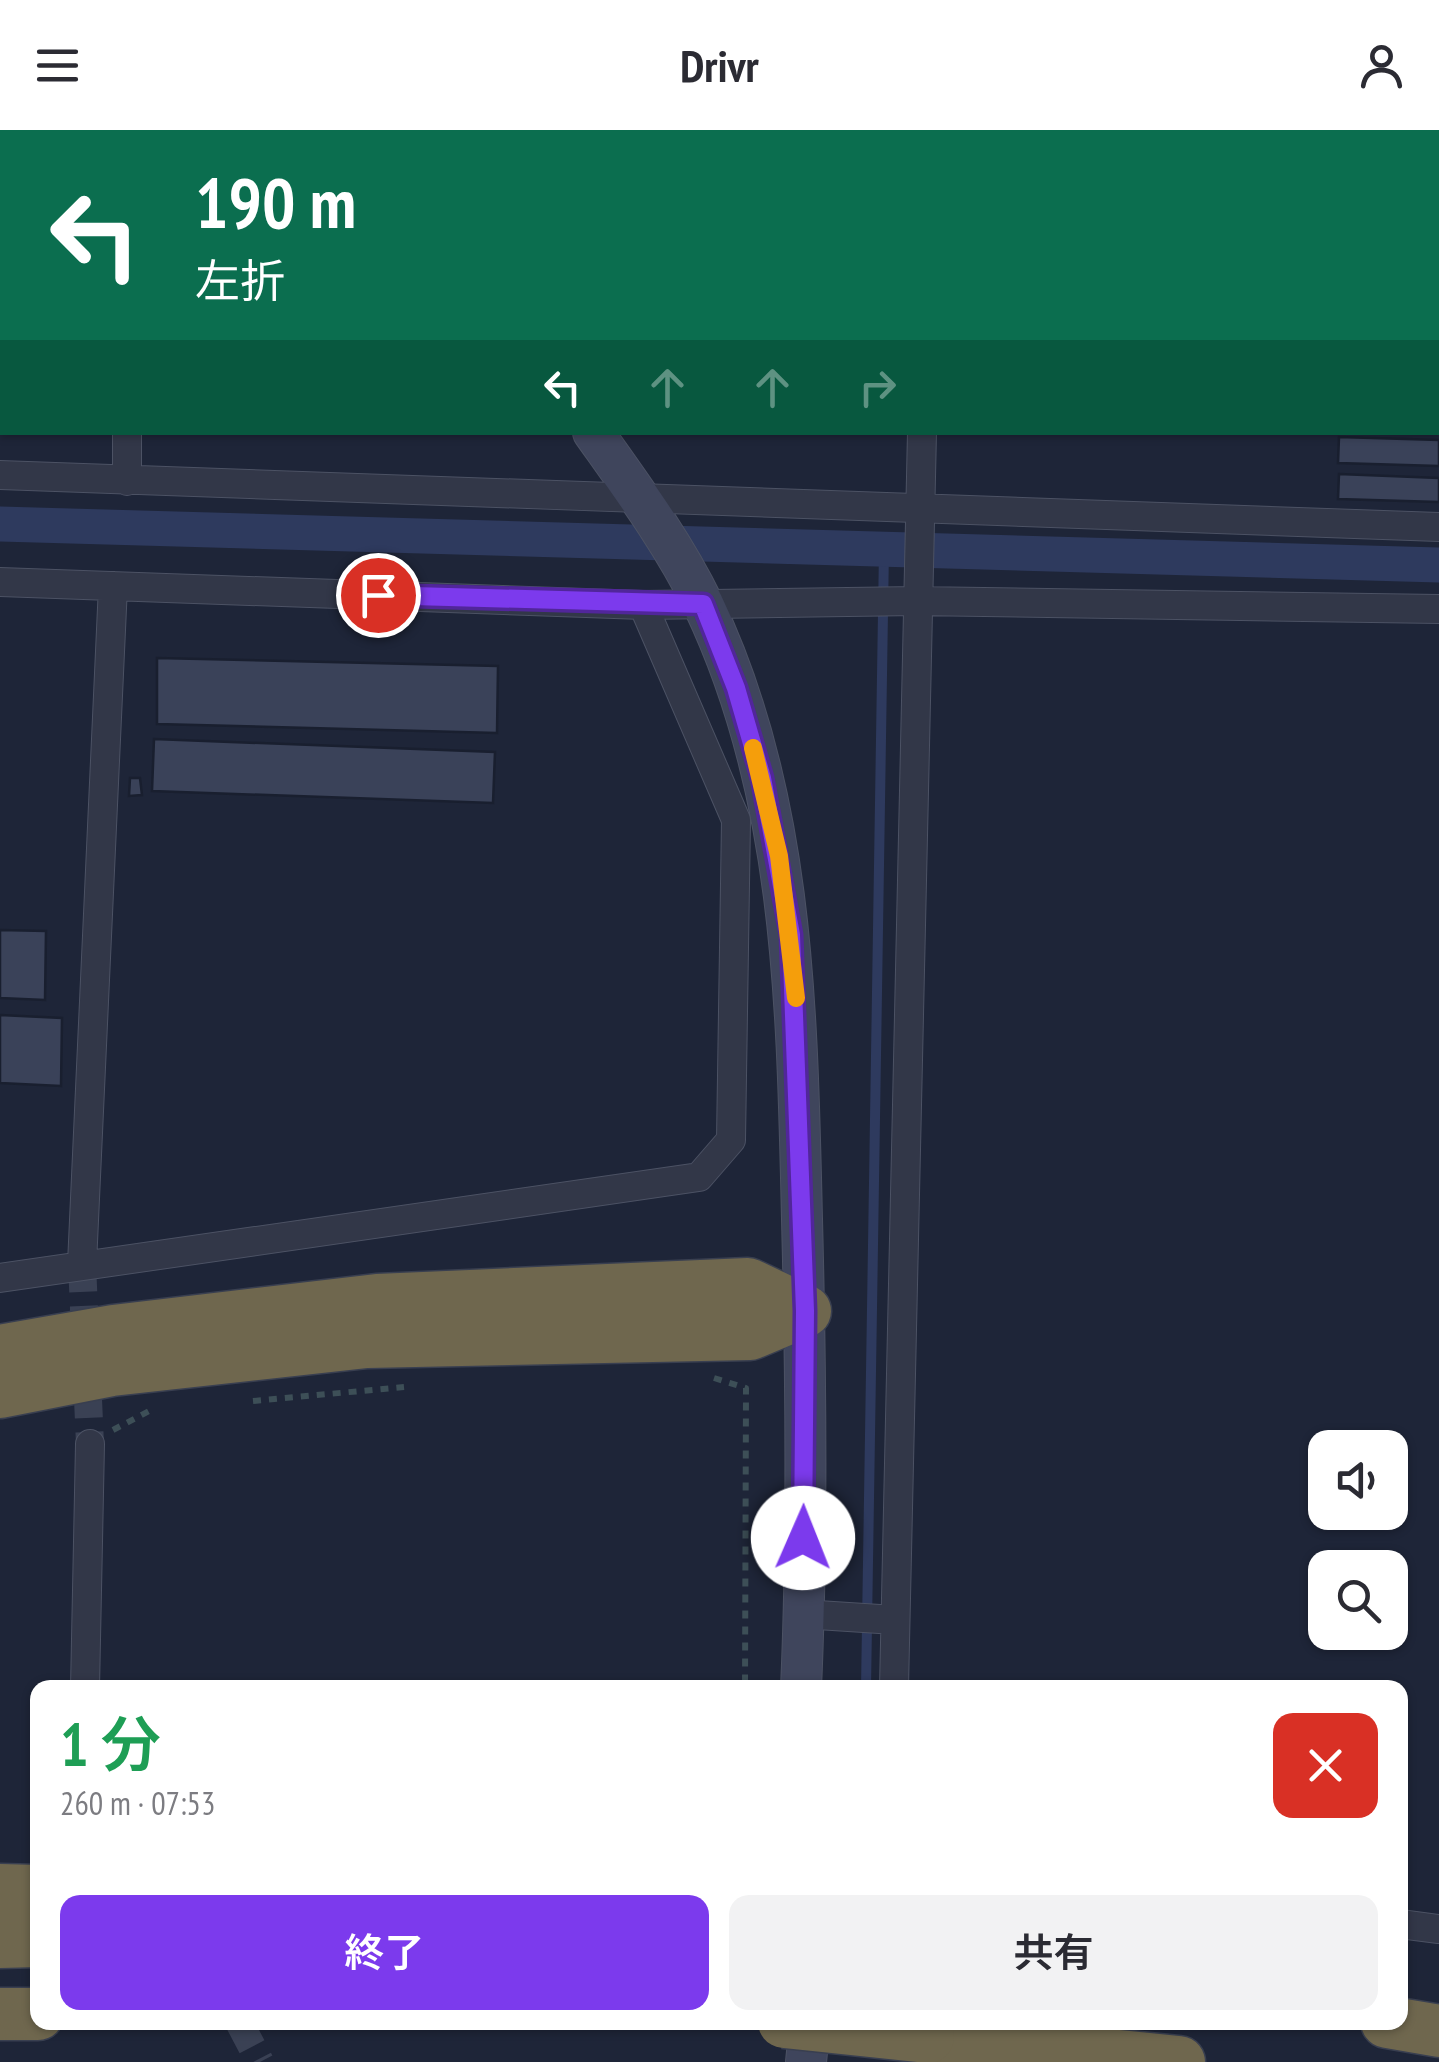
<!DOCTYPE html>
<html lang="ja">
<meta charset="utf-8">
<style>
:root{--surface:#fff;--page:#f2f2f3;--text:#2b2b33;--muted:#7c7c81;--accent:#7c3aed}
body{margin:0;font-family:"PT Sans Narrow","Noto Sans JP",sans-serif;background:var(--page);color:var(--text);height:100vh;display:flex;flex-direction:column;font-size:38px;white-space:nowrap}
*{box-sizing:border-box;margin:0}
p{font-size:32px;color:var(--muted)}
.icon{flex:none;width:55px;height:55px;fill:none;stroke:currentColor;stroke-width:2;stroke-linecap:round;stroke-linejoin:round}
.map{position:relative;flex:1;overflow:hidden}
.panel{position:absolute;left:30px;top:1550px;width:1378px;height:350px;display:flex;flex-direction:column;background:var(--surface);border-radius:20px;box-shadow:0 2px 8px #0004}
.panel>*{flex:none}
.hud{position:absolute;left:0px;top:0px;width:1440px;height:305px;box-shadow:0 2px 8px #0004;background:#0b6e4f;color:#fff;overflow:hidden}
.fabs{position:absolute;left:1308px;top:1300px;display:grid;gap:20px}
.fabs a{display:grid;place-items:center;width:100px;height:100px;border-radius:20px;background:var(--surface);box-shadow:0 2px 8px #0004;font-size:50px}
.pin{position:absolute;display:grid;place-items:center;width:85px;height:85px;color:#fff;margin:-42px;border:5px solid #fff;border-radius:50%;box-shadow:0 2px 10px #0007}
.me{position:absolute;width:110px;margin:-55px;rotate:1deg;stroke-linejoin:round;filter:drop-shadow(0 0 8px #0008)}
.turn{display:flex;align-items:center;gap:35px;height:210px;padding:0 30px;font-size:45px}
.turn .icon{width:130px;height:130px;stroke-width:2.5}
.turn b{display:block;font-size:70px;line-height:85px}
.lanes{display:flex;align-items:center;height:95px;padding:0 30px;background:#0003;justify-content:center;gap:50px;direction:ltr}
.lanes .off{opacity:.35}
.round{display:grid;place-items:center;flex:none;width:105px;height:105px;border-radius:20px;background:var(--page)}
.summary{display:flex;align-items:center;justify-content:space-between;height:170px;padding:0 30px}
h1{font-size:60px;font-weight:600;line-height:75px;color:#1e9e55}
.primary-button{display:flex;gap:20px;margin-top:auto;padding:20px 30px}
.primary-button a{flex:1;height:115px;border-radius:20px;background:var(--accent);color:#fff;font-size:40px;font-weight:600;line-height:115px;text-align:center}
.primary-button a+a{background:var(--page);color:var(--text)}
header{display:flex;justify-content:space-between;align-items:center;height:130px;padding:0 30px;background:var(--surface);font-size:45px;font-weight:600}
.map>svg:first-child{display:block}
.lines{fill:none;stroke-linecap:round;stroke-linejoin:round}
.stream{stroke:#2e3a5e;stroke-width:10}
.canal{stroke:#2e3a5e;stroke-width:35}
.building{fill:#3a4259;stroke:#191f2f;stroke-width:2.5}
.street-tunnel{stroke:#3a4154;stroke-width:28;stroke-dasharray:28 14;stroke-linecap:butt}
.street-casing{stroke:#4c5264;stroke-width:30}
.secondary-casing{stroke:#4c5264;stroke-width:42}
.highway-casing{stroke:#393f50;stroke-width:55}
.path{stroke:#3d4f57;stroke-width:6;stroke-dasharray:8 8;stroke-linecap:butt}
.street{stroke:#323748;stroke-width:28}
.secondary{stroke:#3f455c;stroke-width:40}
.highway{stroke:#6f674e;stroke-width:52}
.highway-bridge-casing{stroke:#393f50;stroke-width:55;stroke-linecap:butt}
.highway-bridge{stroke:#6f674e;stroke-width:52}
.route-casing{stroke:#51269a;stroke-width:25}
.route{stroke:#7c3aed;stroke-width:18}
.slow{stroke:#f59e0b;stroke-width:18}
</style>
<header><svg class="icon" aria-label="menu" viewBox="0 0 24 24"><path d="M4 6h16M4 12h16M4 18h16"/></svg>Drivr<svg class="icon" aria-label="person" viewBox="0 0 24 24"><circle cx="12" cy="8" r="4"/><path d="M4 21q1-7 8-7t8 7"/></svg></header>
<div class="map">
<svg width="1439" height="1932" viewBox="0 0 1439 1932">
<rect width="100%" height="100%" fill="#1e2538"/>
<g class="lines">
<!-- stream -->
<path class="stream" d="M866,1558L884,419"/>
<!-- canal -->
<path class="canal" d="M0,394L1439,435"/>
</g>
<!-- building -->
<path class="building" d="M557,0H911L557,2Z
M0,182H2V302H0Z
M1339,307L1439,310V336L1338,333Z
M1339,344L1439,348V372L1338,369Z
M157,528L498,536L497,603L157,594Z
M154,609L495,622L493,673L152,661Z
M130,648H140L142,665L129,666Z
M0,800L46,801L45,870L0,868Z
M0,885L62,888L61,956L0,953Z"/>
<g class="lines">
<!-- street-tunnel -->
<path class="street-tunnel" d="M82,1134L90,1314
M239,1892L260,1932"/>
<defs>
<path id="street" d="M133,2V0
M930,2V0
M0,345L1439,397
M127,351V302
M0,452L643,475L916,471L1439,479
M82,1134L113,456
M0,1148L699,1047L731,1010L736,690L643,475
M802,1484L895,1490
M85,1558L90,1314
M894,1558L922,302
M1400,1794L1439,1799"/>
<path id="secondary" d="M283,0L286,2
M593,302C632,357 674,414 703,474C795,666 797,881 802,1089C806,1244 808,1402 801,1558
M806,1932L810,1892"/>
<path id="highway" d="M0,1221L113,1201L377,1170L748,1154L805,1181
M0,1262L112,1240L367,1212L750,1204L805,1181
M0,1760L38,1761
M0,1812L38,1811
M0,1884H38
M1387,1892L1439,1901
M928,1907L1179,1932"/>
</defs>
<!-- street casing -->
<use href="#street" class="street-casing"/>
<!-- secondary casing -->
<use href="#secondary" class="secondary-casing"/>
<!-- highway casing -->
<use href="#highway" class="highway-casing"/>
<!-- path -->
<path class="path" d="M714,1248L746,1258L745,1558
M253,1271L404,1257
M113,1300L151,1280"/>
<!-- street -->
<use href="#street" class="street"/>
<!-- secondary -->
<use href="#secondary" class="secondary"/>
<!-- highway -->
<use href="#highway" class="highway"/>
<defs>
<path id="highway-bridge" d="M784,1892L928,1907"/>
</defs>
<!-- highway-bridge casing -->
<use href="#highway-bridge" class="highway-bridge-casing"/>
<!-- highway-bridge -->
<use href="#highway-bridge" class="highway-bridge"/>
</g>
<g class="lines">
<defs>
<path id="route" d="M378,465L703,474L736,558L762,648L791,805L805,1181L803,1408"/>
</defs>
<!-- route casing -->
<use href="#route" class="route-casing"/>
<!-- route -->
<use href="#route" class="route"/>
<!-- slow -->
<path class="slow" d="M753,618L779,726L796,868"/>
</g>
</svg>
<div class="fabs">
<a><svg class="icon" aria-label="sound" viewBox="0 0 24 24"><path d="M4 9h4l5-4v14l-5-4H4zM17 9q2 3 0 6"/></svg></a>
<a><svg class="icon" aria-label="search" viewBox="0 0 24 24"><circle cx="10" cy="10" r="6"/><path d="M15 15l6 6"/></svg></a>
</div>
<div class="pin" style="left:378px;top:465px;background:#d93025"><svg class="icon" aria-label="arrive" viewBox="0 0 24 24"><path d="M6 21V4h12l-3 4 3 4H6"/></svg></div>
<svg class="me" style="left:803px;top:1408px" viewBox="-20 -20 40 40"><circle r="19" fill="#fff"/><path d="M0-13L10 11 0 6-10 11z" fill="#7c3aed"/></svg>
<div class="hud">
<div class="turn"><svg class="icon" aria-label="left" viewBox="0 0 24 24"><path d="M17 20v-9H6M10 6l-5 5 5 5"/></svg><div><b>190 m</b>左折</div></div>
<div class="lanes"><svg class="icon" aria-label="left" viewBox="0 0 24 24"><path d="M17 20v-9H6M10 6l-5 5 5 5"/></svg><svg class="icon off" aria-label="ahead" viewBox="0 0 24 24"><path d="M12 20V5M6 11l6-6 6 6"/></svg><svg class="icon off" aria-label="ahead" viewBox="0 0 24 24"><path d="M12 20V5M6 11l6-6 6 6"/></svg><svg class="icon off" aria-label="right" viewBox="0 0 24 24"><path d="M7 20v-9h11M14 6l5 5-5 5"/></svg></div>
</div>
<section class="panel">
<div class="summary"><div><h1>1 分</h1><p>260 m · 07:53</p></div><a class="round" style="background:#d93025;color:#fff"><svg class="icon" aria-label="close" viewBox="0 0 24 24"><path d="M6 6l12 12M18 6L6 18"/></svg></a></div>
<div class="primary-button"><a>終了</a><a>共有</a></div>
</section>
</div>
